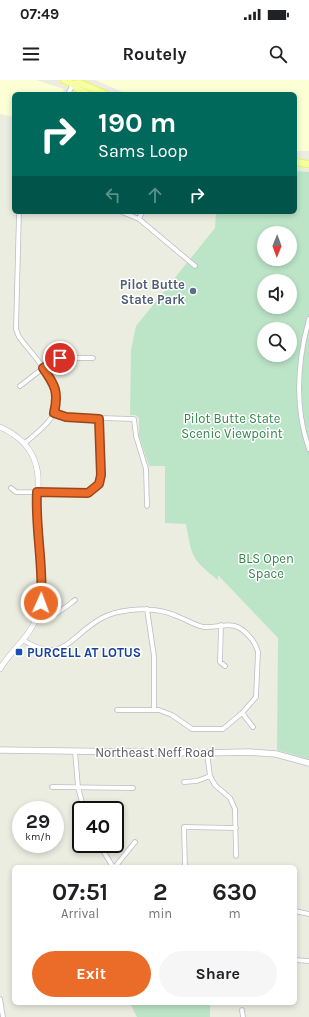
<!DOCTYPE html>
<style>
:root{--surface:#fff;--page:#f6f6f6;--text:#202124;--muted:#757577;--accent:#eb6c29}
body{margin:0;font-family:Karla,sans-serif;background:var(--page);color:var(--text);height:100vh;display:flex;flex-direction:column;font-size:15px;white-space:nowrap}
*{box-sizing:border-box;margin:0}
p{font-size:13px;color:var(--muted)}
.icon{flex:none;width:22px;height:22px;fill:none;stroke:currentColor;stroke-width:2;stroke-linecap:round;stroke-linejoin:round}
.map{position:relative;flex:1;overflow:hidden}
.panel{position:absolute;left:12px;top:785px;width:285px;height:140px;display:flex;flex-direction:column;background:var(--surface);border-radius:6px;box-shadow:0 2px 6px #0003}
.panel>*{flex:none}
.top-card{position:absolute;left:12px;top:12px;width:285px;height:122px;border-radius:6px;box-shadow:0 2px 6px #0003;background:#00695c;color:#fff;overflow:hidden}
.needle{width:26px;rotate:181deg}
.buttons{position:absolute;left:257px;top:146px;display:grid;gap:8px}
.buttons a{display:grid;place-items:center;width:40px;height:40px;border-radius:50%;background:var(--surface);box-shadow:0 2px 6px #0003;font-size:20px}
.speed{position:absolute;left:12px;top:721px;display:flex;gap:8px;font-size:20px;font-weight:700;text-align:center}
.speed>*{display:grid;place-content:center;width:52px;height:52px;border-radius:50%;background:var(--surface);box-shadow:0 2px 6px #0003;line-height:1}
.speed small{font-size:10px;font-weight:400}
.speed .limit{border:2px solid #111;border-radius:6px;background:#fff;color:#111}
.pin{position:absolute;display:grid;place-items:center;width:34px;height:34px;color:#fff;margin:-17px;border:2px solid #fff;border-radius:50%;box-shadow:0 1px 4px #0007}
.me{position:absolute;width:44px;margin:-22px;rotate:2deg;stroke-linejoin:round;filter:drop-shadow(0 0 3px #0008)}
.turn{display:flex;align-items:center;gap:14px;height:84px;padding:0 20px;font-size:18px}
.turn .icon{width:52px;height:52px;stroke-width:2.5}
.turn b{display:block;font-size:28px;line-height:34px}
.lanes{display:flex;align-items:center;height:38px;padding:0 20px;background:#0003;justify-content:center;gap:20px;direction:ltr}
.lanes .off{opacity:.35}
.eta{display:flex;justify-content:space-evenly;align-items:center;height:68px;text-align:center}
.eta b{font-size:24px;font-weight:700;line-height:28px}
.action{display:flex;gap:8px;margin-top:auto;padding:8px 20px}
.action a{flex:1;height:46px;border-radius:24px;background:var(--accent);color:#fff;font-size:16px;font-weight:700;line-height:46px;text-align:center}
.action a+a{background:var(--page);color:var(--text)}
.status{display:flex;justify-content:space-between;align-items:center;height:28px;padding:0 20px;background:var(--surface);direction:ltr}
.status svg{height:11px;fill:currentColor}
header{display:flex;justify-content:space-between;align-items:center;height:52px;padding:0 20px;background:var(--surface);font-size:18px;font-weight:700}
.map>svg:first-child{display:block}
.commercial{fill:#fcfed4}
.green{fill:#bce5c7;fill-rule:evenodd}
.lines{fill:none;stroke-linecap:round;stroke-linejoin:round}
.minor-casing{stroke:#bbbcc3;stroke-width:5.5}
.tertiary-casing{stroke:#bbbcc3;stroke-width:6}
.secondary-casing{stroke:#bdbec7;stroke-width:7}
.primary-casing{stroke:#f3f154;stroke-width:8}
.minor{stroke:#fff;stroke-width:4}
.tertiary{stroke:#fff;stroke-width:5}
.secondary{stroke:#fff;stroke-width:5.5}
.primary{stroke:#f5ffa3;stroke-width:6}
.route-casing{stroke:#99461b;stroke-width:10}
.route{stroke:#eb6c29;stroke-width:7}
.service-dot{fill:#5c6f8a;stroke:#fff;stroke-width:1.5}
.transit-dot{fill:#1a4fb4;stroke:#fff;stroke-width:1.5}
.labels{text-anchor:middle;stroke-width:3;stroke-linejoin:round;paint-order:stroke}
.service-label{font-size:13px;font-weight:bold;fill:#4e5e75;stroke:#fff;text-anchor:end}
.park-label{font-size:13px;fill:#34864e;stroke:#fff}
.transit-label{font-size:13px;font-weight:bold;fill:#164399;stroke:#fff;text-anchor:start}
.street-label{font-size:13px;fill:#595b62;stroke:#fff}
</style>
<div class="status"><b>07:49</b><svg viewBox="0 0 49 12"><path d="M0 12V9h3v3zM5 12V6h3v6zM10 12V3h3v9zM15 12V0h3v12zM26 1h20v11H26zM47 4h2v5h-2z"/></svg></div>
<header><svg class="icon" aria-label="menu" viewBox="0 0 24 24"><path d="M4 6h16M4 12h16M4 18h16"/></svg>Routely<svg class="icon" aria-label="search" viewBox="0 0 24 24"><circle cx="10" cy="10" r="6"/><path d="M15 15l6 6"/></svg></header>
<div class="map">
<svg width="309" height="937" viewBox="0 0 309 937">
<rect width="100%" height="100%" fill="#ecede1"/>
<!-- commercial -->
<path class="commercial" d="M0,0H36L64,9L62,14H14V37L0,34Z
M95,0H309V71H295V14H127Z"/>
<!-- green -->
<path class="green" d="M295,91L309,92V679L277,670L278,558L218,495V500C191,479 192,477 186,444L165,443V386H149L139,356V338L135,335H130L131,270L136,246L215,148L216,132H295ZM264,153H290V179H264ZM264,201H290V227H264ZM264,249H290V275H264Z
M130,923H210V937H137Z"/>
<g class="lines">
<defs>
<path id="minor" d="M68,14L73,4
M19,132L16,249L19,257C36,280 74,313 48,342C41,350 33,356 25,363
M122,132L139,139L195,186
M139,139L142,132
M309,239C297,283 294,326 309,369
M20,306L51,282L60,278H93
M54,333L66,337L134,339L136,356L146,389L147,426
M11,408L16,412L88,413L99,404L101,395L99,339
M147,529L154,576V630
M36,539C52,539 63,529 75,520
M221,545L220,582L225,586
M23,560C64,586 70,555 102,538C111,533 121,531 131,530C148,528 164,530 179,537C187,540 196,546 204,547C224,548 233,538 249,556C254,561 256,565 258,572L256,617L242,633L223,649H192L172,635L159,630H117
M242,633L253,647
M75,671L78,707L84,730
M207,673L210,696L215,705L230,718L235,729L236,776
M184,702L197,701L210,696
M52,707L133,708
M99,764L113,787
M115,787L135,762
M185,787L184,747L236,748
M295,831L309,834
M295,880L309,881
M0,919L3,937
M242,930L243,937"/>
<path id="tertiary" d="M0,347C18,355 31,366 36,385C41,401 36,420 36,437C36,470 48,505 37,537C29,558 11,570 0,589"/>
<path id="secondary" d="M0,670L202,673L249,672L276,674L309,683"/>
<path id="primary" d="M64,0L73,4L80,3L105,14
M73,4L78,9L88,14
M295,82L309,84"/>
</defs>
<!-- minor casing -->
<use href="#minor" class="minor-casing"/>
<!-- tertiary casing -->
<use href="#tertiary" class="tertiary-casing"/>
<!-- secondary casing -->
<use href="#secondary" class="secondary-casing"/>
<!-- primary casing -->
<use href="#primary" class="primary-casing"/>
<!-- minor -->
<use href="#minor" class="minor"/>
<!-- tertiary -->
<use href="#tertiary" class="tertiary"/>
<!-- secondary -->
<use href="#secondary" class="secondary"/>
<!-- primary -->
<use href="#primary" class="primary"/>
</g>
<g class="lines">
<defs>
<path id="route" d="M41,523C44,486 35,449 37,412L88,413L99,404L101,395L99,339L66,337L54,333C59,312 55,305 43,288L60,278"/>
</defs>
<!-- route casing -->
<use href="#route" class="route-casing"/>
<!-- route -->
<use href="#route" class="route"/>
</g>
<!-- markers -->
<circle class="service-dot" cx="193" cy="211" r="4"/>
<rect class="transit-dot" x="15" y="568" width="8" height="8" rx="2"/>
<g class="labels">
<!-- service labels -->
<g class="service-label">
<text x="185" y="209">Pilot Butte<tspan x="185" dy="15">State Park</tspan></text>
</g>
<!-- park labels -->
<g class="park-label">
<text x="232" y="343">Pilot Butte State<tspan x="232" dy="15">Scenic Viewpoint</tspan></text>
<text x="266" y="483">BLS Open<tspan x="266" dy="15">Space</tspan></text>
</g>
<!-- transit labels -->
<g class="transit-label">
<text x="27" y="577">PURCELL AT LOTUS</text>
</g>
<!-- street labels -->
<g class="street-label">
<text x="155" y="677">Northeast Neff Road</text>
</g>
</g>
</svg>
<div class="buttons">
<a><svg class="needle" viewBox="-14 -14 28 28"><path d="M0-13l5 13h-10z" fill="#e53935"/><path d="M0 13l5-13h-10z" fill="#757577"/></svg></a>
<a><svg class="icon" aria-label="sound" viewBox="0 0 24 24"><path d="M4 9h4l5-4v14l-5-4H4zM17 9q2 3 0 6"/></svg></a>
<a><svg class="icon" aria-label="search" viewBox="0 0 24 24"><circle cx="10" cy="10" r="6"/><path d="M15 15l6 6"/></svg></a>
</div>
<div class="speed"><div>29<small>km/h</small></div><div class="limit">40</div></div>
<div class="pin" style="left:60px;top:278px;background:#d93025"><svg class="icon" aria-label="arrive" viewBox="0 0 24 24"><path d="M6 21V4h12l-3 4 3 4H6"/></svg></div>
<svg class="me" style="left:41px;top:523px" viewBox="-20 -20 40 40"><circle r="17" fill="#eb6c29" stroke="#fff" stroke-width="3"/><path d="M0-11L8 9 0 5-8 9z" fill="#fff"/></svg>
<div class="top-card">
<div class="turn"><svg class="icon" aria-label="right" viewBox="0 0 24 24"><path d="M7 20v-9h11M14 6l5 5-5 5"/></svg><div><b>190 m</b>Sams Loop</div></div>
<div class="lanes"><svg class="icon off" aria-label="left" viewBox="0 0 24 24"><path d="M17 20v-9H6M10 6l-5 5 5 5"/></svg><svg class="icon off" aria-label="ahead" viewBox="0 0 24 24"><path d="M12 20V5M6 11l6-6 6 6"/></svg><svg class="icon" aria-label="right" viewBox="0 0 24 24"><path d="M7 20v-9h11M14 6l5 5-5 5"/></svg></div>
</div>
<section class="panel">
<div class="eta">
<div><b>07:51</b><p>Arrival</p></div>
<div><b>2</b><p>min</p></div>
<div><b>630</b><p>m</p></div>
</div>
<div class="action"><a>Exit</a><a>Share</a></div>
</section>
</div>
